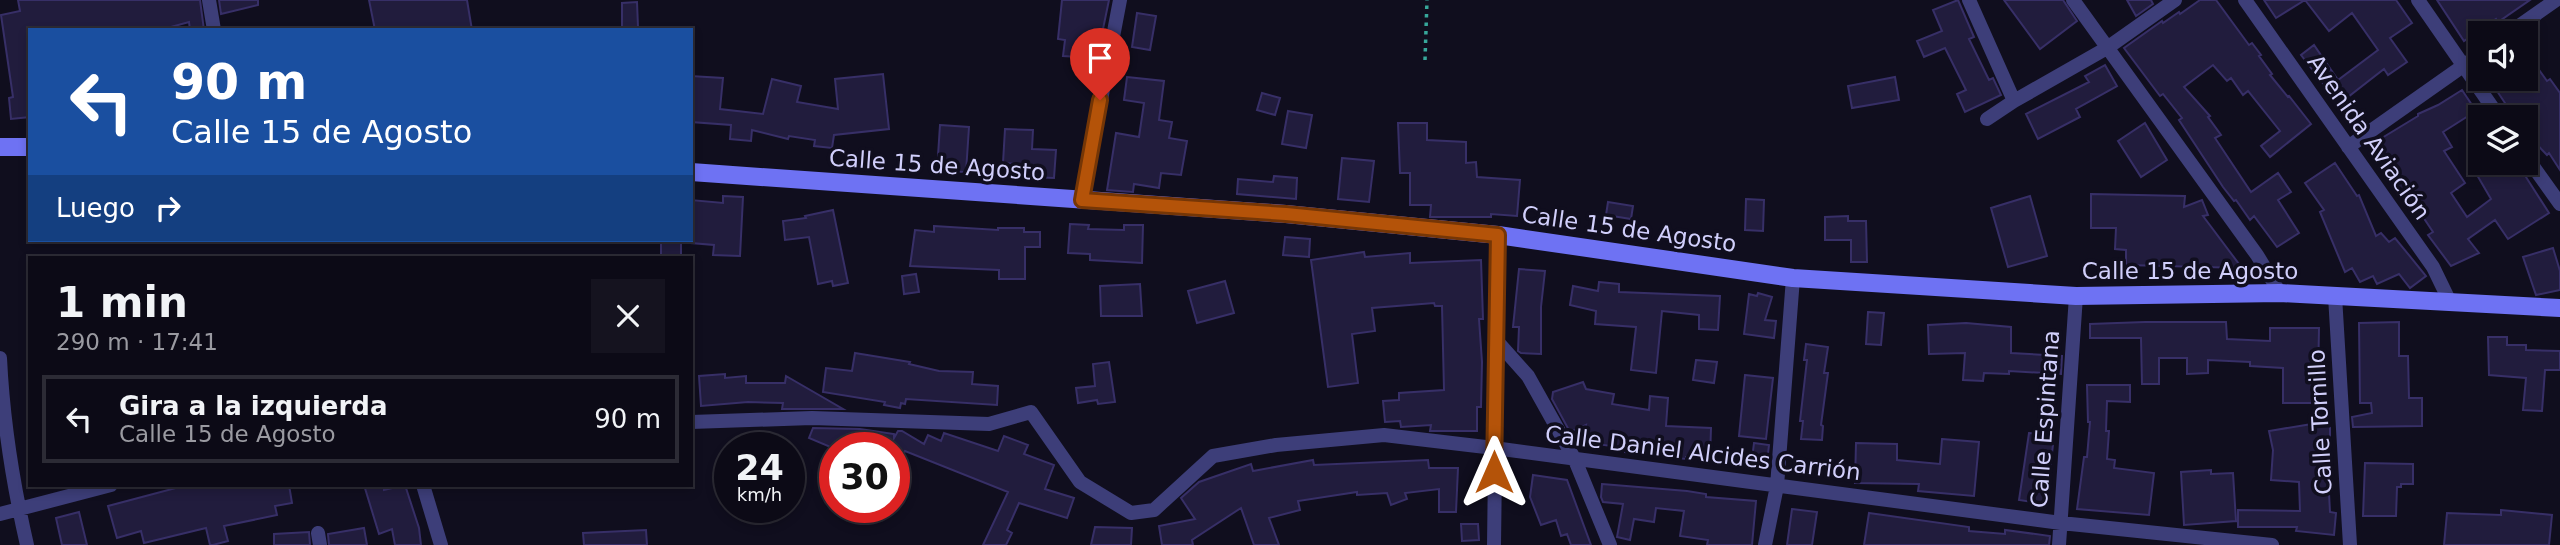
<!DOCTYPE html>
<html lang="es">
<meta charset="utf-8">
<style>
:root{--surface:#0c0a16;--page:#15131f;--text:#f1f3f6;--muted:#9a9aa1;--line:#2c2b35}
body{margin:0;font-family:"DejaVu Sans",sans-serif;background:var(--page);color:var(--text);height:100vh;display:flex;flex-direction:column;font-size:26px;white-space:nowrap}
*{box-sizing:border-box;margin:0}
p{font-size:23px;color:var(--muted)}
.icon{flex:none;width:38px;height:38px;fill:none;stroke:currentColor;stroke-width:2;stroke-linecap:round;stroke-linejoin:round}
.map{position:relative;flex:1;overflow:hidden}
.drawer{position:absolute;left:28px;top:256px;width:665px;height:231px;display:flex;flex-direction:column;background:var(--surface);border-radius:0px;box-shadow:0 4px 10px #0003,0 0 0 2px var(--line)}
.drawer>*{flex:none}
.top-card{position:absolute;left:28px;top:28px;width:665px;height:214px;border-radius:0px;box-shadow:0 4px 10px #0003,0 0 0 2px var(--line);background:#1a4fa0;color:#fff;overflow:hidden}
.tools{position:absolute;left:2468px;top:21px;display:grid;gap:14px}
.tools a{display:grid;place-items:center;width:70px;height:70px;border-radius:0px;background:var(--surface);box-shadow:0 4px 10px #0003,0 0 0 2px var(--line);font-size:35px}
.speed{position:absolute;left:714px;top:432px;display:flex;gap:14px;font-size:35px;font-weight:700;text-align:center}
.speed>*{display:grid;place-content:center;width:91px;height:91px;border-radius:50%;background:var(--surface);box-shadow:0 4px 10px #0003,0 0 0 2px var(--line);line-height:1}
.speed small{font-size:18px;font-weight:400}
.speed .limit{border:10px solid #d22;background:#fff;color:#111}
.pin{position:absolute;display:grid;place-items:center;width:60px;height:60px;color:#fff;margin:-72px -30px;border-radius:50% 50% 50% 0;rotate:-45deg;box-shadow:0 0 7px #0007}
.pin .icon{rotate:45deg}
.me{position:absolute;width:77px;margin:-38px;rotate:0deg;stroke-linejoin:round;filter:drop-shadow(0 0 5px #0008)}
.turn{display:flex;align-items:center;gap:24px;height:147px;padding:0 28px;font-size:32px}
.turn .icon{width:91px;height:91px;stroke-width:2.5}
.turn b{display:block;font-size:49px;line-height:60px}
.then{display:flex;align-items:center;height:66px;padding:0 28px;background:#0003;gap:14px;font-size:26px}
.round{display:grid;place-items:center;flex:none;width:74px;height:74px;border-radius:0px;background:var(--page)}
.head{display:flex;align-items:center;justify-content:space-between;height:119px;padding:0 28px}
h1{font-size:42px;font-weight:700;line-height:52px}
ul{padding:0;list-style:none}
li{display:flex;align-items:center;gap:21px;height:88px;margin:0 14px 10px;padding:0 14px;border:4px solid var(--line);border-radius:0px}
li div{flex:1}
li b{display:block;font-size:26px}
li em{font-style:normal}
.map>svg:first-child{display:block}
.building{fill:#211c3d;stroke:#372f67;stroke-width:2}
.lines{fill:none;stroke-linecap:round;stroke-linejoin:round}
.path{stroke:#37a79a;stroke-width:3.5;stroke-dasharray:3.5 5;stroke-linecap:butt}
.street{stroke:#3d3e79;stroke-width:14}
.secondary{stroke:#6e72f3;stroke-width:18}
.route-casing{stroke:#753606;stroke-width:18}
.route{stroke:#b45309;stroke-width:12}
.labels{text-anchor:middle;stroke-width:7;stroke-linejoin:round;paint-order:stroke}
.street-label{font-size:23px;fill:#d1cffb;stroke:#100e1e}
</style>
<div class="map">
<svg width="2560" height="545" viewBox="0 0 2560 545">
<rect width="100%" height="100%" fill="#100e1e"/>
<!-- building -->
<path class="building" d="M18,0H200L204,30H190L189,22L160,30H30V117L11,119L9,98L13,97L1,15L20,11Z
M219,0H258V5L221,14Z
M369,0H467L472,30H375Z
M1062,0H1109L1097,58L1063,56L1065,40L1058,39Z
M1958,0L1974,37L1969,39L1989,80L1993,78L2001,95L1965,112L1957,94L1966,90L1945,48L1924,57L1917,41L1942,31L1933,10Z
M2004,0H2063L2077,21L2040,49Z
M2127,0H2151L2153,4L2136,16Z
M2200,0H2216L2249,45L2252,43L2261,55L2259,56L2272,74L2270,75L2288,97L2289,96L2311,124L2270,157L2261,146L2280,131L2248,91L2243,95L2231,78L2227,81L2213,65L2184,87L2210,116L2208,117L2221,135L2215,138L2251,192L2278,173L2291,192L2278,200L2299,233L2277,247L2254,216L2250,220L2236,200L2234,201L2223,187L2179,120L2182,118L2163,94L2160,96L2124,48L2162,21L2163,23L2179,12L2180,14Z
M2264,0H2396L2412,23L2390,38L2407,62L2388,75L2384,69L2339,104L2301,55L2314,45L2338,80L2378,50L2352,13L2329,31L2305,0L2276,18Z
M2437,0H2530L2498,22L2496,19L2464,41Z
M637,2L638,27L622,28V3Z
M1137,13L1156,16L1150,50L1132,47Z
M2534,63L2547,81L2550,79L2560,93V170L2549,153L2547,155L2525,132V117H2509L2507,111L2509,109L2489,79H2525V69Z
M2105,65L2117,86L2076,109L2080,117L2038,139L2026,114L2089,82L2085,76Z
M883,74L889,129L834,135L832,148L814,146L815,140L789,136L788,139L752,130L751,141L730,139L731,125L691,122V76L723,78L720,109L763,114L772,79L801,86L797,102L838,109L835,79Z
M1127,77L1164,81L1159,120L1172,122L1169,138L1187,141L1181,175L1161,173L1159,188L1134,184L1133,192L1107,190L1116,133L1139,137L1144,103L1124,100Z
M1895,77L1899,100L1852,108L1848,86Z
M2462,90L2476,111L2443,132L2452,147L2444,151L2465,183L2451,193L2467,217L2491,199L2470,163H2517L2549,213L2508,239L2495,220L2468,239L2479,253L2451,266L2428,235L2433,232L2409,196L2405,198L2372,144L2418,116V114L2438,105Z
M1262,93L1280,98L1275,115L1257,110Z
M1288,111L1312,115L1306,148L1282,144Z
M1398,123H1427V140L1466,142V163L1476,162L1477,177L1520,180L1517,216L1491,214V217H1430L1431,205H1410V173H1400Z
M2145,123L2167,160L2141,177L2118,141Z
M940,125L969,127L966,172L937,171Z
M1005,129L1033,130L1032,149L1056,150L1054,178L1030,177L1031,165L1003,163Z
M1342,158L1374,161L1369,202L1338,199Z
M2335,163L2357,196L2359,195L2376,236L2381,233L2389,242L2395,238L2426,276L2410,288L2399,274L2377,284L2373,276L2360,282L2352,268L2345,272L2320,212L2324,210L2305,183Z
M1274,176L1297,178L1296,199L1237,194L1238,179L1273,182Z
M2091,194L2185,196L2184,207L2202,200L2208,215L2203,216L2242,268L2126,265V250L2115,249L2116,228H2091Z
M723,196L743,197L740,256L713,255L714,245L691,243V200L723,203Z
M2030,196L2047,256L2008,267L1991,208Z
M1746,199L1764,200L1763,231L1745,230Z
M1608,202L1633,206L1631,219L1606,215Z
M833,210L848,283L833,286L832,281L818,284L809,237L785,240L783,221L806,218L805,216Z
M1848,216V221H1866L1867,262H1851V240H1825V217Z
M1070,224L1089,225L1088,229L1124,230V225H1143L1142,263L1090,260V254L1068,253Z
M934,226L998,230V228H1024V232H1040V247H1025V279H999V270L910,266L915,230L934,232Z
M1285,237L1310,239L1309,257L1283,255Z
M661,240H681V257H661Z
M2553,248L2560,271V290L2536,295L2523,257Z
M1364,252L1365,257L1410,253V263L1481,260L1483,319H1479L1482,362L1481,407H1477V431H1430L1431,425L1401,427L1400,421L1385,422L1383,401L1399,400V393L1444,390L1442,306H1435L1434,303L1372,308L1375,331L1352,334L1358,383L1328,387L1311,260Z
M1519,269L1545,271L1541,307V354L1521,353L1518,351L1519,327H1513Z
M916,274L919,292L904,294L902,276Z
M1225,281L1234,313L1197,323L1188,291Z
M1599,282L1619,284V292L1720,296L1718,330L1699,329V315L1662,311L1656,373L1631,370L1636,327L1595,324L1596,311L1570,305L1573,286L1598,291Z
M1140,284L1142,316H1101L1100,286Z
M1758,293L1772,297L1765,320L1776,321L1774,338L1744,334L1749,294L1757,296Z
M1868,312L1884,313L1881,345L1866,344Z
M2145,322H2226L2227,339L2270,341V328H2319L2318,382H2327V403H2283V368L2250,366V362L2208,360V373L2187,374V358H2159V384H2142L2141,338H2090V324Z
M2399,322V356H2408L2409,398H2422V426L2353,427L2352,417L2372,413L2371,403H2360L2359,323Z
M1966,323L2011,327V353L2062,356L2061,374L2009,371V374L1984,373L1983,381L1963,380L1965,353L1929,354L1928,325Z
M2488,337H2507V345H2526V350L2560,351V370H2545L2542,411L2523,410L2526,378L2489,375Z
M1806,344L1828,347L1824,373H1828L1821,425L1823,426L1822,440L1801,439L1803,421H1800L1807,360H1804Z
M855,353L910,362L909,364L939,371L973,372L972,384L998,386L997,405L906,399L905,404L901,403L900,408L884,405L885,402L823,392L826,368L852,371Z
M1696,360L1717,362L1714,383L1693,380Z
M1109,362L1115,402L1098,404L1097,400L1078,403L1076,388L1095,386L1093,364Z
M725,374V378L746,376V383H785L786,376L843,409H782L783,403L748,402L701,406L699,376Z
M1745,375L1773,378L1766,439L1739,436Z
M1583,382L1586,389L1614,394L1612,404L1649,410L1650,396L1668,398L1666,426L1711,428L1710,458L1686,457V459L1625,452V448L1583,442L1586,425L1570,432L1552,399L1553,392Z
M2087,385H2130V402L2107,401L2106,431H2109L2107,459L2115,460L2114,468L2154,473L2149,515L2077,509L2084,457H2087L2090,422H2088Z
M2330,421V455H2327L2330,512L2336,513L2334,535L2296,531L2297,527H2238V510L2300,511L2299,482L2271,480L2273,450L2269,431Z
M813,428L860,429L894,434V438L898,431H902L924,444L928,435L941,441L944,433L998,451L1004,436L1028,445L1024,454L1054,465L1045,489L1074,498L1067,518L1019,503L1007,530L1012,533L1006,545H983L1008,492L905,451L894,469V448H877L869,444L839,441L837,448L835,449L809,438Z
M2029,433L2054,436L2046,504L2019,500Z
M1942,439L1979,442L1974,496L1918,491L1919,484L1855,483L1856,443L1897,444V460L1940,464Z
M1754,443L1769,445L1766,470L1751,467Z
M1313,460L1314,465L1428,460L1429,468H1458L1456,512H1439V489L1405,493L1407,499L1391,505L1387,493L1357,495V492L1298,501L1300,510L1269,518L1279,545H1254L1241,508L1192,540L1193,545H1162L1159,526L1195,519L1181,498L1199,482L1251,464L1253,471Z
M2365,463L2413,464V484H2401V487H2397L2396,516H2363Z
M2211,470V474L2233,473L2236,521L2184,525L2181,472Z
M1533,475L1567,480L1591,545H1571L1567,534L1561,536L1556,520L1541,525L1530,497Z
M1602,484L1687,491L1706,494V497L1756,501L1752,545H1707L1708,540L1680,536L1684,511L1656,508L1654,522L1634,519L1630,540L1617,537L1623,504L1603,502L1601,497Z
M187,485H289L292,503L275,506L277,515L224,526L228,541L213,545H210L206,528L144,543L141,531L117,538L108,506Z
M364,485H384V490L405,485L419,528L421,545H395L392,529L379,534Z
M1792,509L1817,512L1812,545H1787Z
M2501,510L2552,515L2549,545H2444L2447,513L2501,515Z
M79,512L87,545H62L56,518Z
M1869,513L1969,527V531L2005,534V530L2050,536L2049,545H1864Z
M1461,524H1478L1479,540L1462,541Z
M1095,527L1132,528L1131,545H1091Z
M364,528L367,545H329L328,534Z
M646,530L647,545H584L583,533Z
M309,532L310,545H274V534Z"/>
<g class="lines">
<!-- path -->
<path class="path" d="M1425,60L1427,0"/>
<!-- street -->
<path class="street" d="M209,0L214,30
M1969,0L2014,101
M2073,0L2257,255L2280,293
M2245,0L2433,267L2450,302
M2418,0L2499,117
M2509,33L2556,0
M1987,119L2014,101L2107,48L2175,0
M2348,147L2480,54
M2525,155L2560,204
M1082,200L1120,0
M2335,296L2350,545
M1495,339L1528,376L1575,460L1610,545
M0,358C3,421 13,484 27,545
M691,422L812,418L989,424L1031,412L1080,482L1131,513L1154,510L1213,456L1276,445L1384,435L1494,448L2061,523L2272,545
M423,485L441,545
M0,514L111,485
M318,533L320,545
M1494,545L1498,235
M1765,545L1777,486L1793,278
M2059,545L2076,296"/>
<!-- secondary -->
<path class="secondary" d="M0,147H30
M691,172L1286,214L1498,235L1793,278L2076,296L2280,293L2560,308"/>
</g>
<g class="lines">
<defs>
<path id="route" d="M1100,100L1082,200L1286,214L1498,235L1494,472"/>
</defs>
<!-- route casing -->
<use href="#route" class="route-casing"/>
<!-- route -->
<use href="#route" class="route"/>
</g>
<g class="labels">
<!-- street labels -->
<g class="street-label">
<text transform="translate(2369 137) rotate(55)" y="8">Avenida Aviación</text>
<text transform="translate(937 165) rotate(4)" y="8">Calle 15 de Agosto</text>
<text transform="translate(1629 229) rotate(8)" y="8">Calle 15 de Agosto</text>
<text x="2190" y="279">Calle 15 de Agosto</text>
<text transform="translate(2045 419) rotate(-86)" y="8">Calle Espintana</text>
<text transform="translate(2320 422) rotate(-93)" y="8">Calle Tornillo</text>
<text transform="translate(1703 453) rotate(7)" y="8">Calle Daniel Alcides Carrión</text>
</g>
</g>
</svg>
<div class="tools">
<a><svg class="icon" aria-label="sound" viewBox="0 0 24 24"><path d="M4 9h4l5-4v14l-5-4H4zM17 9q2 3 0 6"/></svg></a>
<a><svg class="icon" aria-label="layers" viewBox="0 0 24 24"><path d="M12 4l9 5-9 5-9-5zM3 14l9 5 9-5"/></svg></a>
</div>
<div class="speed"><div>24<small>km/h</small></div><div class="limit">30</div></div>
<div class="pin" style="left:1100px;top:100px;background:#d93025"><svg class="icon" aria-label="arrive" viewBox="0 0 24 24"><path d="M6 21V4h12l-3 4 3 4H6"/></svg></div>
<svg class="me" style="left:1494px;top:472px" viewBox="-20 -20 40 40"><path d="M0-17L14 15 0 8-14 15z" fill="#b45309" stroke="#fff" stroke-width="4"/></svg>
<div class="top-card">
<div class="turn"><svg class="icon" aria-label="left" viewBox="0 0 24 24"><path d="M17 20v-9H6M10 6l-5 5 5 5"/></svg><div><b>90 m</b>Calle 15 de Agosto</div></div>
<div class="then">Luego<svg class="icon" aria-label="right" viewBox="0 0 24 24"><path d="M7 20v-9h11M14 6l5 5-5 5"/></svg></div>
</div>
<section class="drawer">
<div class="head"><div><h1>1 min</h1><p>290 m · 17:41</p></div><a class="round"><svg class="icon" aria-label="close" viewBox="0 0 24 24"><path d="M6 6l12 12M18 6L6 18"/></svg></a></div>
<ul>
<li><svg class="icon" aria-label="left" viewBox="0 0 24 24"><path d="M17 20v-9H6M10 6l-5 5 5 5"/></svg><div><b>Gira a la izquierda</b><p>Calle 15 de Agosto</p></div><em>90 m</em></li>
</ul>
</section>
</div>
